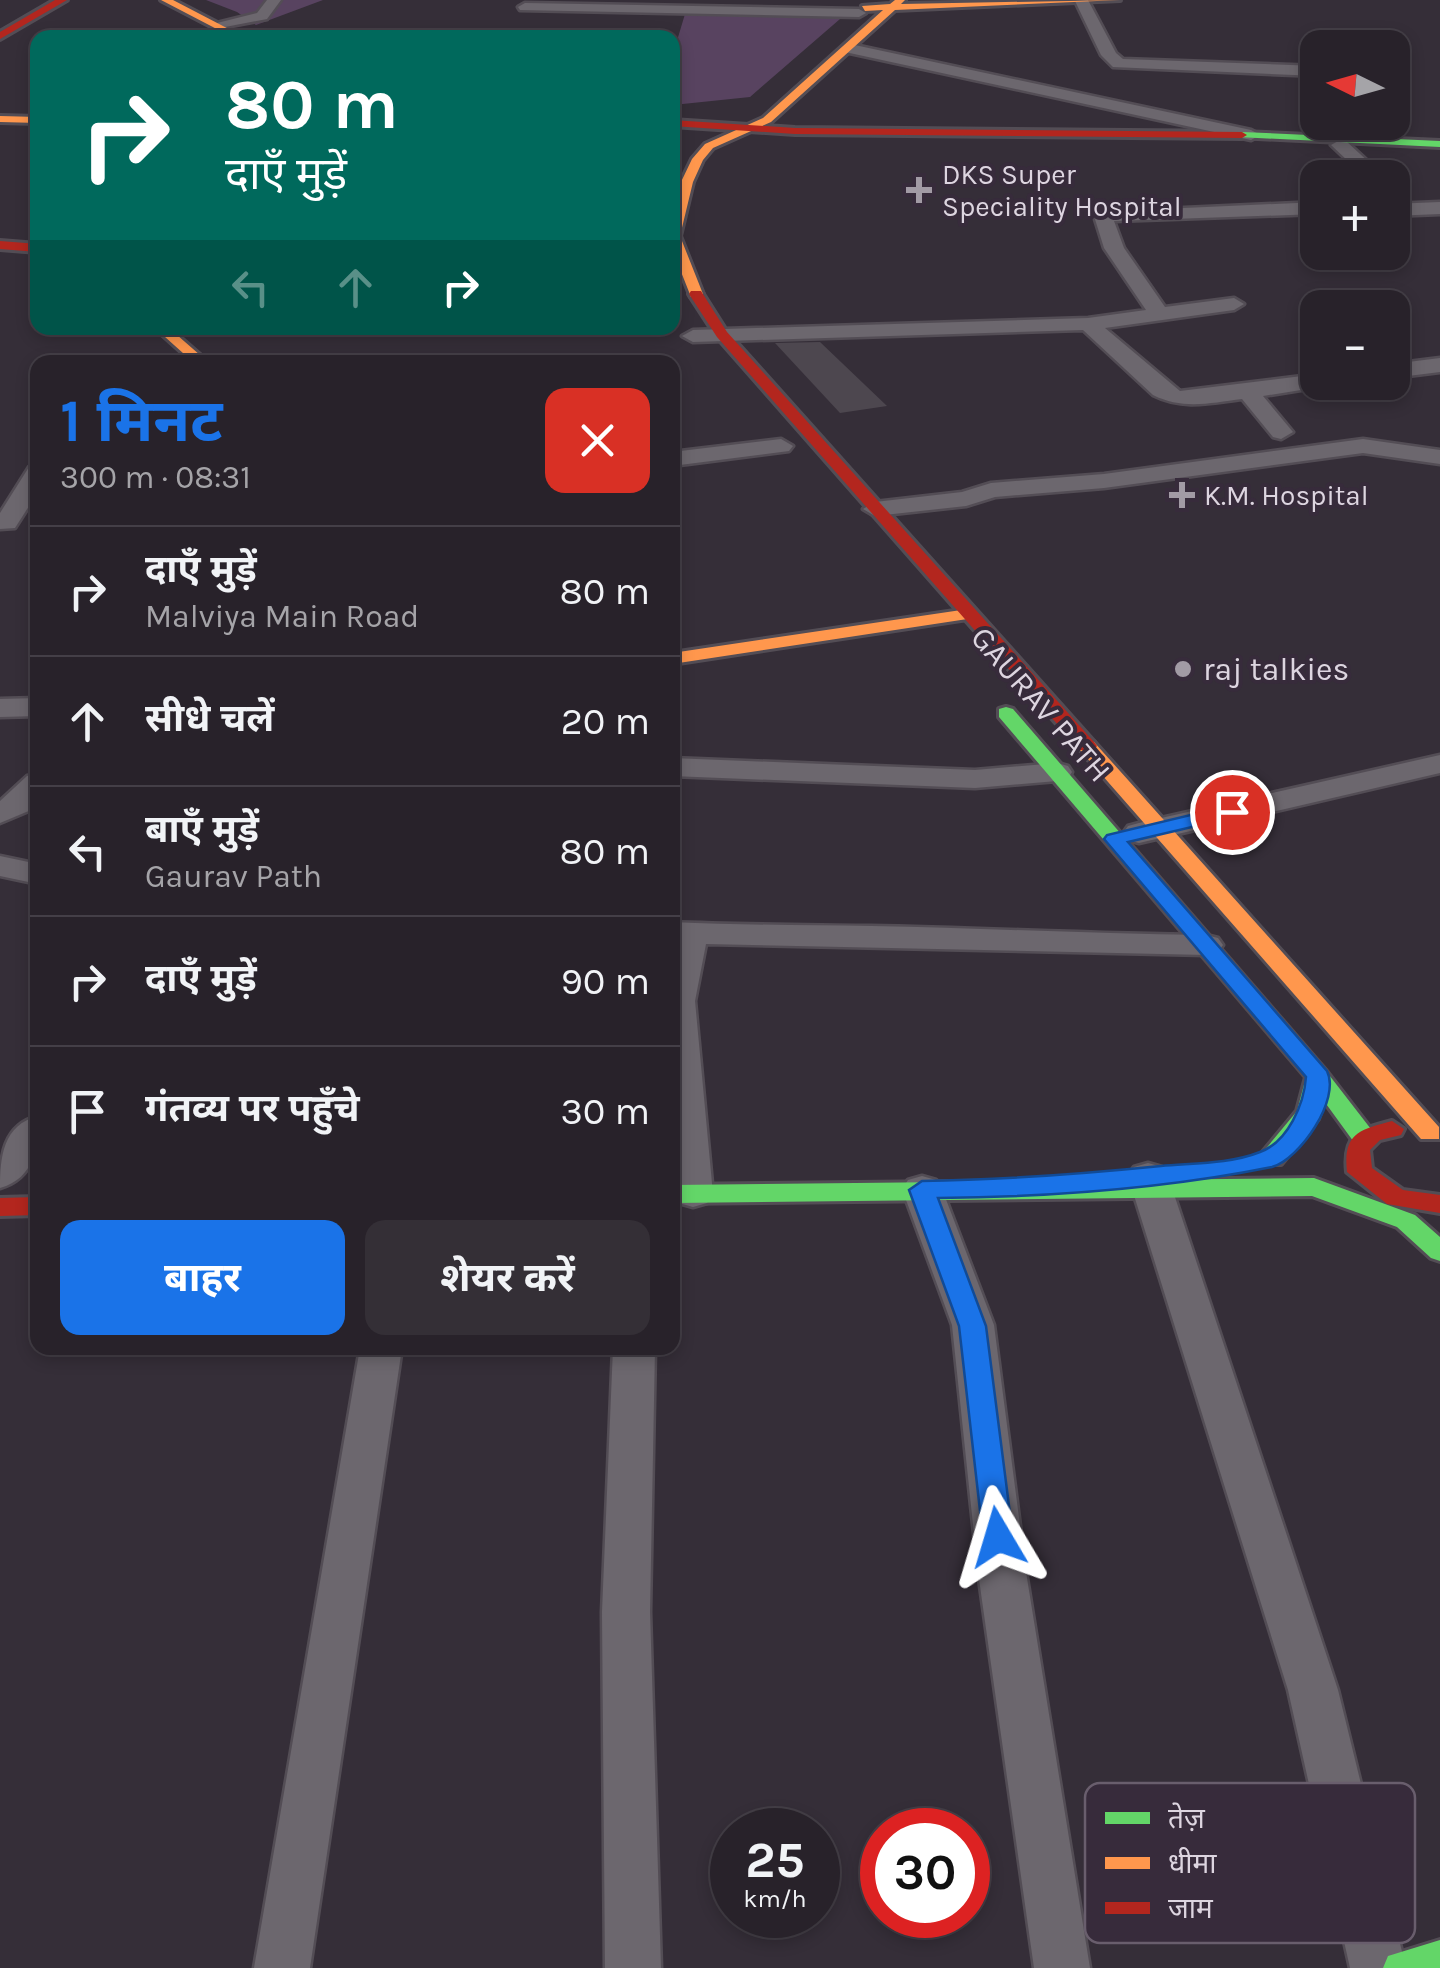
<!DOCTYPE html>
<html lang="hi">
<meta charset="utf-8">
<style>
:root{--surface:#28222a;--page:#342f36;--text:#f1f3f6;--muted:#a5a4a8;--line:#443f47;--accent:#1a73e8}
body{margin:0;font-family:Karla,"Noto Sans Devanagari",sans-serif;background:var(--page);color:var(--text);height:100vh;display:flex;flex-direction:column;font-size:38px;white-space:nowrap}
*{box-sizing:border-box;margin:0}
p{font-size:32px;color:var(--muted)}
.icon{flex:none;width:55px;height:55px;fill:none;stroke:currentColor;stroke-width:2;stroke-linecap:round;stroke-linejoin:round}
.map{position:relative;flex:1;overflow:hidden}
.details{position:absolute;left:30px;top:355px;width:650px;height:1000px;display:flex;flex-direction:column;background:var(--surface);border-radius:20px;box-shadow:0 5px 15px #0003,0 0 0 2px var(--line)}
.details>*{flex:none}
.top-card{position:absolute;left:30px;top:30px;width:650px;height:305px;border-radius:20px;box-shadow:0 5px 15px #0003,0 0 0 2px var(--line);background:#00695c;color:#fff;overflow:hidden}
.needle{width:65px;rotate:275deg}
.tools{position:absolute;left:1300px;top:30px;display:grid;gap:20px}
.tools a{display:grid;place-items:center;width:110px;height:110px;border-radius:20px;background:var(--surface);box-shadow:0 5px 15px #0003,0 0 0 2px var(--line);font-size:50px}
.speed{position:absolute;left:710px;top:1808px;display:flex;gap:20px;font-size:50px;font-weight:700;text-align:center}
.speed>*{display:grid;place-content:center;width:130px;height:130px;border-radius:50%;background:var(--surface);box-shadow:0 5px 15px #0003,0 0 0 2px var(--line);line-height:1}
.speed small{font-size:25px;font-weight:400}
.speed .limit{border:15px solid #d22;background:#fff;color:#111}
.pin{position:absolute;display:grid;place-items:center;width:85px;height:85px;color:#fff;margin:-42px;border:5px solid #fff;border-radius:50%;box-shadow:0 2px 10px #0007}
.me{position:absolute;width:110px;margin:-55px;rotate:353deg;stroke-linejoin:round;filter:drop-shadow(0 0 8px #0008)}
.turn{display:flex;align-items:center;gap:35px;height:210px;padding:0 30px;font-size:45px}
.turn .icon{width:130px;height:130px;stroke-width:2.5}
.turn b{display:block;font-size:70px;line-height:85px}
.lanes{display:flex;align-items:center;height:95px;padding:0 30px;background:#0003;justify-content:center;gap:50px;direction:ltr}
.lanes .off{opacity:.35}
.round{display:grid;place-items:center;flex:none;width:105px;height:105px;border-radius:20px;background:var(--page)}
.overview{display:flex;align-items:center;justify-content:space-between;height:170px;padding:0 30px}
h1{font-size:60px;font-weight:700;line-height:75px;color:var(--accent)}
.primary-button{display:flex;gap:20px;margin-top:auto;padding:20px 30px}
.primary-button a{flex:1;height:115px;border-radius:20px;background:var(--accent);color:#fff;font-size:40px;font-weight:700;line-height:115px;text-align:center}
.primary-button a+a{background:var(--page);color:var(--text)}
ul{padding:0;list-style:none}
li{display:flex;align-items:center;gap:30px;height:130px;padding:0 30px;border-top:2px solid var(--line)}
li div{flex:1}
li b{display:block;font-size:38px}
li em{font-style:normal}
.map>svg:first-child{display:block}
.green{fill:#584360}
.building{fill:#4d474f}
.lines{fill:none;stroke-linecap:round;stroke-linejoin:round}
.street-casing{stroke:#534d55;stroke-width:5}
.fast-casing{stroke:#534d55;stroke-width:6}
.slow-casing{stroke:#534d55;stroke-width:6}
.jam-casing{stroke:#534d55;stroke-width:6}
.street{fill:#6c676e;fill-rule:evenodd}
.fast{fill:#63d668;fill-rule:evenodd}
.slow{fill:#ff974d;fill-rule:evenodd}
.jam{fill:#b3261e;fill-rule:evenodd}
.route{fill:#1a73e8;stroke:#114b97;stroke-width:2.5}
.poi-dot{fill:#a29ba5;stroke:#372b3b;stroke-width:4}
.labels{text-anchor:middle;stroke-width:8;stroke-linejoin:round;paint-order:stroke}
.far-poi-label{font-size:28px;fill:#ddd5e0;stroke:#372b3b;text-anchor:start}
.poi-label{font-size:32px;fill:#ddd5e0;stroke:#372b3b;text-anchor:start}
.street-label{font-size:32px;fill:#ddd5e0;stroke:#372b3b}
.key{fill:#372b3b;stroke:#695e6d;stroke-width:2.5}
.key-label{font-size:28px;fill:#ddd5e0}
</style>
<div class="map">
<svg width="1440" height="1968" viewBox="0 0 1440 1968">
<rect width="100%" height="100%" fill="#352e38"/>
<!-- green -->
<path class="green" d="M206,0H323L256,25L237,12Z
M685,14L829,15L840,19L750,97L673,105V54Z"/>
<!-- building -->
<path class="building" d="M820,342L887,406L840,413L775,343Z"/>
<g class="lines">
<defs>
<path id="street" d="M267,0H281L267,19L220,28L213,24L257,13Z
M1088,0L1116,53L1123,59L1318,66V76L1113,67L1101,55L1075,1Z
M525,3L859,9L866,13L859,17L520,10L518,7Z
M850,44L1251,130L1260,135L1251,140L845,52V46Z
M1392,63L1403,65L1405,68L1392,73Z
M1340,140L1346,141L1386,178H1366L1331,145Z
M1318,202V214L1114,221L1124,248L1165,307L1234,298L1244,304L1234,310L1105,328L1180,391L1318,374V382H1328L1326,386L1263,396L1293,432L1281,439L1273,437L1242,399C1210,403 1183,410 1153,395L1083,330L693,342L682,336L693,330L1088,318L1146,310L1104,248L1094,216L1096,212Z
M1440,202V214L1392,216V204Z
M1440,358V372L1392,378V364Z
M781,439L793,446L789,451L672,466V452Z
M1363,439L1440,450V464L1363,453L1104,488L995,497L966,506L875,516L863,509L875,502L962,492L991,483L1104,474Z
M38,465V492L15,528L0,529V513L29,467Z
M38,698V716L0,717V699Z
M1440,755V773L1139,843L1128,840L1123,833L1128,826L1139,823Z
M672,758L975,770L1057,763L1068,766L1072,772L1068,778L1057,781L975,788L672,776Z
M38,774V802L31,810L0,823V801L27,776Z
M0,856L38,864V884L0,876Z
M672,922C739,925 804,925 871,926C983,928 1094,934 1206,935L1218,938L1223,945L1218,952L1206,955L706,944L695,1001L713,1194L707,1203L693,1207L679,1203L672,1183Z
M38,1116C38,1147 35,1178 0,1188C0,1157 3,1125 38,1116Z
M1148,1163L1162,1167L1168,1176L1338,1690L1406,1968H1350L1288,1690L1128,1176L1134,1167Z
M922,1176L936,1180L942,1189L994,1325L1026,1572L1090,1968H1034L978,1572L952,1325L902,1189L908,1180Z
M360,1348H402L310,1968H254Z
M613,1348H655L650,1612L661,1968H605L602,1612Z"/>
<path id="fast" d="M1242,132L1440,141V147L1238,137Z
M1006,707L1013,709L1326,1071L1374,1133L1377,1139L1374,1145H1356L1324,1101L1318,1119L1281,1164H1263L1260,1158L1263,1152L1297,1111L1306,1077L999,717V709Z
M1314,1178L1415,1215L1440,1237V1261L1431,1258L1397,1227L1312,1196L672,1203V1185Z
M1440,1940V1968H1383L1388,1956Z"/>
<path id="slow" d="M161,0H173L246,38H234Z
M895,0H905L901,4L1120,0L895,10L771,122L713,148L703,160L693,182L680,236L703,294L691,297L672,249V217L681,182L692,159L705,144L763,118L883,10L865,11L862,6L890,4Z
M0,116L38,117V123L0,122Z
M155,328H169L208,362H193Z
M968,609L974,610V618L672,664V653Z
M1087,740L1094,742L1439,1127V1139H1421L1080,750L1077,746Z"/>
<path id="jam" d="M55,0H67L0,39V32Z
M672,120L795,128L1242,132L1247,135L1242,138L795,134L672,126Z
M0,241L38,244V252L0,249Z
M691,291H701L727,332L1094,742L1097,746L1094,750H1080L717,337L689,294Z
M1392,1121L1404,1129L1401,1135L1380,1140L1370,1150L1372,1168L1403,1190L1440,1195V1213L1387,1204L1347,1172C1343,1134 1358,1130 1392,1121Z
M38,1197V1215L0,1216V1198Z"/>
</defs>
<!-- street casing -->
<use href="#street" class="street-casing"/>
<!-- fast casing -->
<use href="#fast" class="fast-casing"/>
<!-- slow casing -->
<use href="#slow" class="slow-casing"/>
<!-- jam casing -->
<use href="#jam" class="jam-casing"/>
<!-- street -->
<use href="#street" class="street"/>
<!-- fast -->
<use href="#fast" class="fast"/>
<!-- slow -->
<use href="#slow" class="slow"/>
<!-- jam -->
<use href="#jam" class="jam"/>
</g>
<!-- route -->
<path class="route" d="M1232,805L1242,812L1239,816L1128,842L1327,1071C1341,1099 1300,1159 1272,1167C1163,1189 1050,1197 938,1198L986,1326L1013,1537L1009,1546L998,1549L988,1546L983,1537L959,1326L909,1190L922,1181C1003,1180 1081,1174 1161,1166C1193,1163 1230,1164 1260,1152C1288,1142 1304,1104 1306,1077L1104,839L1107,835Z"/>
<!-- markers -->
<g class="poi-dot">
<path d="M914 175h10v10h10v10h-10v10h-10v-10h-10v-10h10z"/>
<path d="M1177 480h10v10h10v10h-10v10h-10v-10h-10v-10h10z"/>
<circle cx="1183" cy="669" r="10"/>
</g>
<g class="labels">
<!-- far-poi labels -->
<g class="far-poi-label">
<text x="942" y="184">DKS Super<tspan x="942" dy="32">Speciality Hospital</tspan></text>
<text x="1204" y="505">K.M. Hospital</text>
</g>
<!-- poi labels -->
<g class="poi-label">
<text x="1203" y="680">raj talkies</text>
</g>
<!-- street labels -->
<g class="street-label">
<text transform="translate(1041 704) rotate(49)" y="11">GAURAV PATH</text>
</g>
</g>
<!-- legend -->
<rect x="1085" y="1783" width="330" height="160" rx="15" class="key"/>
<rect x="1105" y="1812" width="45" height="12" fill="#63d668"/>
<rect x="1105" y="1857" width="45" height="12" fill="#ff974d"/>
<rect x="1105" y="1902" width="45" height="12" fill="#b3261e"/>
<g class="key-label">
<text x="1168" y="1828">तेज़</text>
<text x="1168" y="1873">धीमा</text>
<text x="1168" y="1918">जाम</text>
</g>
</svg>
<div class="tools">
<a><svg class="needle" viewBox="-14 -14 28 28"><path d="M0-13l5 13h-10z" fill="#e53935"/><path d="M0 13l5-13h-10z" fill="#a5a4a8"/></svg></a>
<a>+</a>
<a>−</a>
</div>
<div class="speed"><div>25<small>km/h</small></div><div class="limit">30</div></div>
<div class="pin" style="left:1232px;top:812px;background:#d93025"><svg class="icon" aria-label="arrive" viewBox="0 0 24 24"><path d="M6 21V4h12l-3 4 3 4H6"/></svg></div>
<svg class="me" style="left:998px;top:1537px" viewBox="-20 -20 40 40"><path d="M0-17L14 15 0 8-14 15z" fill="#1a73e8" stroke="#fff" stroke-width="4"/></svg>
<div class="top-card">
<div class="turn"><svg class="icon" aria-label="right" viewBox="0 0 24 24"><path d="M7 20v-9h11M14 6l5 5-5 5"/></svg><div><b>80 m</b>दाएँ मुड़ें</div></div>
<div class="lanes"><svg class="icon off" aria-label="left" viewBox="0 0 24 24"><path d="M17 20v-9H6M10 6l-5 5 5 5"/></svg><svg class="icon off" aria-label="ahead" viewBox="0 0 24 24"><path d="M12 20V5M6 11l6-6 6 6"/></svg><svg class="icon" aria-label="right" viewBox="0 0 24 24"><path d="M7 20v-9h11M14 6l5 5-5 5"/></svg></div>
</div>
<section class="details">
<div class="overview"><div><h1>1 मिनट</h1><p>300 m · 08:31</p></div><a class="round" style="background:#d93025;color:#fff"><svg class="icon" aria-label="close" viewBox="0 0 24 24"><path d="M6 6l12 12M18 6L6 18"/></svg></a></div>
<ul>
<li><svg class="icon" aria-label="right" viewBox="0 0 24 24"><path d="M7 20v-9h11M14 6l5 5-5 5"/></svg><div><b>दाएँ मुड़ें</b><p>Malviya Main Road</p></div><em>80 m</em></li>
<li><svg class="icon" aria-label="ahead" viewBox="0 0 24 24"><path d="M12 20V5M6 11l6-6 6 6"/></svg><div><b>सीधे चलें</b></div><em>20 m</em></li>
<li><svg class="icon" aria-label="left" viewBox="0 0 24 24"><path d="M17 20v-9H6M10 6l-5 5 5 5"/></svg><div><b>बाएँ मुड़ें</b><p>Gaurav Path</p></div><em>80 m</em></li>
<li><svg class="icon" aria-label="right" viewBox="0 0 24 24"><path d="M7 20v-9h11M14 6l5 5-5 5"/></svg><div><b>दाएँ मुड़ें</b></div><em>90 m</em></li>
<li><svg class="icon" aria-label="arrive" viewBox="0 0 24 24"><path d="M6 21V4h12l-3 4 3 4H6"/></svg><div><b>गंतव्य पर पहुँचे</b></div><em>30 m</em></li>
</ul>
<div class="primary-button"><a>बाहर</a><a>शेयर करें</a></div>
</section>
</div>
